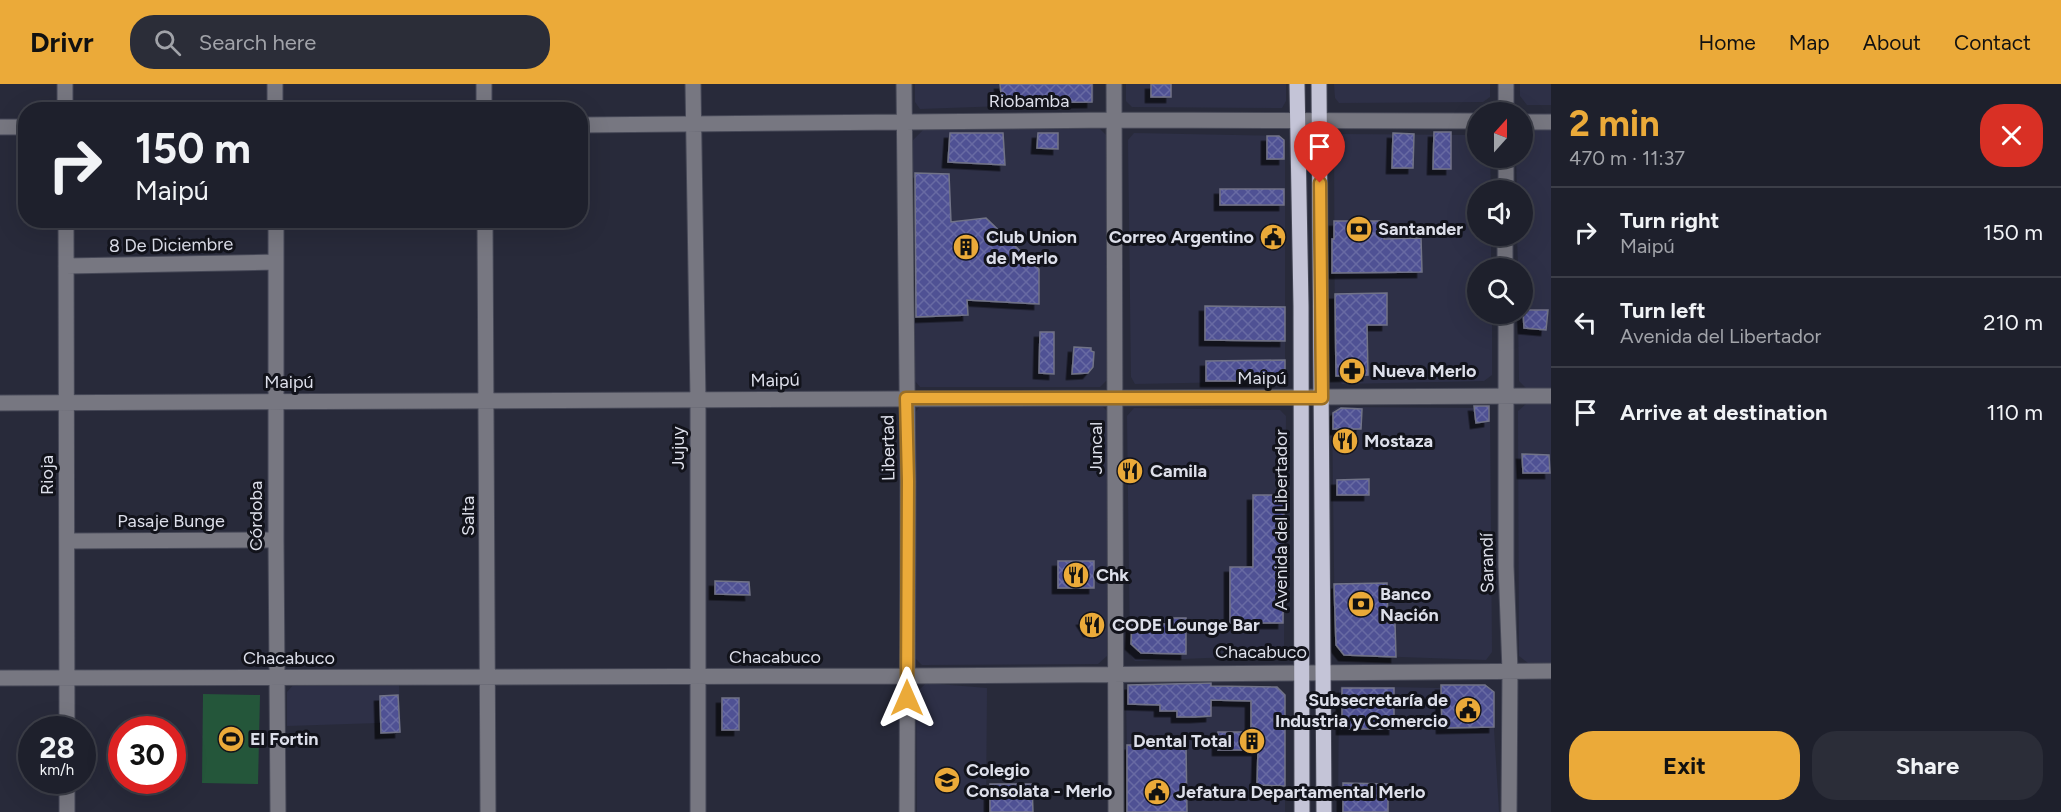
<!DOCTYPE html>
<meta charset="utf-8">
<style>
:root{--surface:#1e202c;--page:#2b2d38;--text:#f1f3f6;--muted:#a1a3a9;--line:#3c3e48;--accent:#ebaa39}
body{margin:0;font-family:Figtree,sans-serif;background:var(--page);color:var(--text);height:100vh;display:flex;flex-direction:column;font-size:22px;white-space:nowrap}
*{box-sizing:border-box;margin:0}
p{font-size:20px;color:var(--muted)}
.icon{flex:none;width:33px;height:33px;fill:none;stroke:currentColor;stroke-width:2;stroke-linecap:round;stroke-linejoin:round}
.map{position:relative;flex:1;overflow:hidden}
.panel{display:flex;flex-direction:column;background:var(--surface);width:510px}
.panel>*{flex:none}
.top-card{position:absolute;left:18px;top:18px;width:570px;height:126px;border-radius:24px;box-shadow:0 6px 24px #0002,0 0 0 2px var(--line);background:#1e202c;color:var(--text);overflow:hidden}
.needle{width:39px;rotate:21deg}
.controls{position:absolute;left:1467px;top:18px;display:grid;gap:12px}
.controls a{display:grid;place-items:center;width:66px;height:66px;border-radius:50%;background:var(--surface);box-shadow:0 6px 24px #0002,0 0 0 2px var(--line);font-size:30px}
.speed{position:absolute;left:18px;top:632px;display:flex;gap:12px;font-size:30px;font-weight:700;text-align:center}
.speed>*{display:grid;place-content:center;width:78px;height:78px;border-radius:50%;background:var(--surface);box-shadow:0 6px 24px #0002,0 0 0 2px var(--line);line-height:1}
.speed small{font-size:15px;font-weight:400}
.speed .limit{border:9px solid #d22;background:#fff;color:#111}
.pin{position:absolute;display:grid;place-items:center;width:51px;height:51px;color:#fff;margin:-62px -26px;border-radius:50% 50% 50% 0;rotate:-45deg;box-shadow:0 0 6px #0007}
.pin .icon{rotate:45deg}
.me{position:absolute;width:66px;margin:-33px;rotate:0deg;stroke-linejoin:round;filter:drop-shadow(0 0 4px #0008)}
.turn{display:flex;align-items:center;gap:21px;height:126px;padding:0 18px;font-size:27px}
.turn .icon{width:78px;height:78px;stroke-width:2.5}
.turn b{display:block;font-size:42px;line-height:51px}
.round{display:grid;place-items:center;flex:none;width:63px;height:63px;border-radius:24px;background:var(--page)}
.overview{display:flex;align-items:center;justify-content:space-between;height:102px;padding:0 18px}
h1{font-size:36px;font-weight:700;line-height:45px;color:var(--accent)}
.cta{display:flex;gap:12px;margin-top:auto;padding:12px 18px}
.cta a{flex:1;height:69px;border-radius:24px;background:var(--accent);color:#111;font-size:24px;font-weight:700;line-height:69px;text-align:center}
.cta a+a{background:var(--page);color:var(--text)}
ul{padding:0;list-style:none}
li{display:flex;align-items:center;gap:18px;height:90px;padding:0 18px;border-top:2px solid var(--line)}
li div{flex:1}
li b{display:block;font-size:22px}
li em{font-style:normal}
header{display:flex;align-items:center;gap:36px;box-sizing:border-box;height:84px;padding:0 30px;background:var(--accent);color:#111}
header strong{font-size:28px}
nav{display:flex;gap:33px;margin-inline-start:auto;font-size:21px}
.search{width:420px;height:54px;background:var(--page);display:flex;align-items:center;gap:15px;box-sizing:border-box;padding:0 21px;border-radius:24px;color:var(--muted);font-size:22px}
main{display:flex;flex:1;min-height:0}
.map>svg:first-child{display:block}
.built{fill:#2e3047}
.pitch{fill:#24563a}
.building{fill:url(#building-cross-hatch);stroke:#717387;stroke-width:1.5;filter:url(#shadow)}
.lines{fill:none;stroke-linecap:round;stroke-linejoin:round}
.minor-casing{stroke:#454756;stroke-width:17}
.major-casing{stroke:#454756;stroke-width:17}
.minor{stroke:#777781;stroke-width:15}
.major{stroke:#c4c4d7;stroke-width:15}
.route-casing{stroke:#996e25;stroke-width:15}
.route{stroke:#ebaa39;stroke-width:10}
.labels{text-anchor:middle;stroke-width:6;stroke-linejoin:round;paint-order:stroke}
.street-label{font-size:18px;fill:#dddfea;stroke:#12131b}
.poi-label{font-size:18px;font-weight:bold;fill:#dddfea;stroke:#12131b;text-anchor:start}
</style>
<header>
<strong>Drivr</strong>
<div class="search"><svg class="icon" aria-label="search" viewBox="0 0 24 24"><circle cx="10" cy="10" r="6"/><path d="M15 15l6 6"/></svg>Search here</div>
<nav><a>Home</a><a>Map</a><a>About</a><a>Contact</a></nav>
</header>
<main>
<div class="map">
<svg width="1551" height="728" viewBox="0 0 1551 728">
<defs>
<pattern id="building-cross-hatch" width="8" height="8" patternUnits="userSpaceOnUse" patternTransform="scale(1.5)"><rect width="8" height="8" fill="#4f5194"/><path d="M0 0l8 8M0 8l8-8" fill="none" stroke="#686aa3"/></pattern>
<filter id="shadow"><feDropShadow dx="-5.5" dy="5.5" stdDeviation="0" flood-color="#0009"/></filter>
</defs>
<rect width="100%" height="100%" fill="#282a3a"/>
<!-- built -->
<path class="built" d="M915,0H1094V17L1091,19L920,25L915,18Z
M1126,0H1286V17L1282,24L1132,23L1126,17Z
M1334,0H1490V13L1483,18L1339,19L1335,14Z
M1520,0H1551V21H1527L1520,12Z
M1099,44L1107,52L1108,295L1100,303H920L915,297L912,57L923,46Z
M1524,45H1551V305H1527L1519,297L1518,230H1522V184H1518L1517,152H1522V106H1517L1516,74H1522Z
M1134,49L1279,52L1285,57V290L1279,297L1135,300L1131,293L1128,56Z
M1338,50L1477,51L1478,74H1490L1491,106H1478V152H1491V184H1478V230H1492V291L1484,297L1342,300L1335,292L1334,55Z
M1099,319L1107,327V572L1098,580L922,581L915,574L913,331L922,320Z
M1551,319V579H1528L1519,572L1518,327L1526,320Z
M1338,323L1484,324L1490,329L1492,568L1486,576L1344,571L1335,561L1332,327Z
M1134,324L1280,326L1286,332L1284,563L1279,571L1135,577L1130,571L1127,332Z
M926,599L987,604L986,728H917L916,609Z
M294,600H399L401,649L380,650L379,639L287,642V608Z
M1129,602L1285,611V728H1128L1126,608Z
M1341,602L1487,605L1492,611L1499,728H1338L1339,607Z"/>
<!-- pitch -->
<path class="pitch" d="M203,610L260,611L258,700L202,699Z"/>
<!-- building -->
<path class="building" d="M1000,0H1092V18L1002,19Z
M1151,0H1171V13H1151Z
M1434,48H1451V85H1433Z
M950,49H1003L1005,81L948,78Z
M1038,49H1058V65L1037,64Z
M1393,49L1414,50L1413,84H1392Z
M1267,52H1279L1284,56V75H1267Z
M915,89L949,90L951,138L986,134L1039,185V220L967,216L968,231L916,233Z
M1220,105H1284V121H1220Z
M1334,137H1384V155L1421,154L1422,188L1332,189V155H1334Z
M1387,209V241H1367L1368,291L1336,292L1335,210Z
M1205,222L1285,223V257L1205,256Z
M1523,226H1548L1546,246L1524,244Z
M1040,248H1054V290L1039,289Z
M1074,263L1091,264V267L1094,268L1093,283L1088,289L1072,290Z
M1285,276V289L1279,297H1206V277Z
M1474,322H1489V337L1476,339Z
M1341,324L1362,325L1361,345H1333V329Z
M1522,370L1549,371L1550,389H1523Z
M1369,395V411H1337V396Z
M1253,411H1284L1283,539H1230V483H1253Z
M1058,477H1094V504H1058Z
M715,497L749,498L750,511L715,510Z
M1387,499L1388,539H1395L1396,573L1344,571L1336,561L1334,500Z
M1100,533L1101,545L1089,547L1082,536Z
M1167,534H1186V570L1141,569L1131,560L1132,539L1167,540Z
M1211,599V602L1277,603L1285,611V702L1257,701L1258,666H1218V648H1251V617L1211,616V632L1195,633H1177V627H1160V621L1128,620V601Z
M1441,601H1485L1494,608V643L1442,644Z
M1342,604H1394V645H1342Z
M398,611L400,648L381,649L380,612Z
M722,614H739V646H722Z
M1127,661H1186L1187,728H1127Z
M1343,699L1388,700V728H1343Z
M990,700H1032L1033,728H990Z"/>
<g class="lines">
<defs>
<path id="minor" d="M65,0V26
M275,0V26
M484,0V26
M693,0L698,316V728
M904,0L908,397L907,728
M1114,0L1116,728
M1506,0V28
M1522,38H1551
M580,41L1115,36L1478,37
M0,43H26
M1506,106V74
M66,136L67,645
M276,136V456L278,728
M485,136L488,728
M1505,152V184
M66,182L276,178
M1506,230V482L1510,587L1509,728
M0,319L1551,312
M67,457L276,456
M0,594L907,592L1551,587
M67,696V728"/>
<path id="major" d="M1297,0L1301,222L1302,728
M1319,0L1324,728"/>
</defs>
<!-- minor casing -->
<use href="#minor" class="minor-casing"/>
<!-- major casing -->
<use href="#major" class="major-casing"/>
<!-- minor -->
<use href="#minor" class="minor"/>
<!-- major -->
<use href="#major" class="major"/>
</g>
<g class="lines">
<defs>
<path id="route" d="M907,614L908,397L906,314H1322L1320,99"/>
</defs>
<!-- route casing -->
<use href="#route" class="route-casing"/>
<!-- route -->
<use href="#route" class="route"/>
</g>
<!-- icons -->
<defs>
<symbol id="bank-disc" viewBox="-11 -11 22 22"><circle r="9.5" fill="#ebaa39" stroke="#12131b"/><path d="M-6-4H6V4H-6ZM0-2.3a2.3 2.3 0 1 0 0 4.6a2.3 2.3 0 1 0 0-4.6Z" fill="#111"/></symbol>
<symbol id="civic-disc" viewBox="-11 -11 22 22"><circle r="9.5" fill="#ebaa39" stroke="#12131b"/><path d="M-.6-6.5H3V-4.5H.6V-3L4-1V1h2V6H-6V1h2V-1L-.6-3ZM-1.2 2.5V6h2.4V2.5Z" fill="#111"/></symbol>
<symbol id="building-disc" viewBox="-11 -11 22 22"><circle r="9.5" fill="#ebaa39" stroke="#12131b"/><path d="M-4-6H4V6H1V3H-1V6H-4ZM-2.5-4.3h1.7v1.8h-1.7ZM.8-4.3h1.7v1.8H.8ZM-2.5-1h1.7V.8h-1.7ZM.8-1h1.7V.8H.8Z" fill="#111"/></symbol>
<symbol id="pharmacy-disc" viewBox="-11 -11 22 22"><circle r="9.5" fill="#ebaa39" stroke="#12131b"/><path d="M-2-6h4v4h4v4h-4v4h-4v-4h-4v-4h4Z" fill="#111"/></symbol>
<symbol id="restaurant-disc" viewBox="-11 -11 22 22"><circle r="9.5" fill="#ebaa39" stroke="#12131b"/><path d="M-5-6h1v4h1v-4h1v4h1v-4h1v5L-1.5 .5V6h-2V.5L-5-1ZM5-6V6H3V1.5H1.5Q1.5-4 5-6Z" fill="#111"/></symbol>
<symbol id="stadium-disc" viewBox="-11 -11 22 22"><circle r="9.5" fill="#ebaa39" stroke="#12131b"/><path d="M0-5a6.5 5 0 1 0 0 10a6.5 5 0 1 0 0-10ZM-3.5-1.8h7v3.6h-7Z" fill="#111"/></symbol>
<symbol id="school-disc" viewBox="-11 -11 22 22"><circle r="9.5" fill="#ebaa39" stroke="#12131b"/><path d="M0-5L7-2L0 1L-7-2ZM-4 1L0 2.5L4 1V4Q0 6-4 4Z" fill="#111"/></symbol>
</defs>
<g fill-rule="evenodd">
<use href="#bank-disc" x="1344" y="130" width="30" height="30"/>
<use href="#civic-disc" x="1258" y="138" width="30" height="30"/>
<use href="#building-disc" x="951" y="148" width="30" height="30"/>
<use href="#pharmacy-disc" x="1337" y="272" width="30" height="30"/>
<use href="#restaurant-disc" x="1330" y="342" width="30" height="30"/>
<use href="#restaurant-disc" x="1115" y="372" width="30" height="30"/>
<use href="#restaurant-disc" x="1061" y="476" width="30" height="30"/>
<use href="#bank-disc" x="1346" y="505" width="30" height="30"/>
<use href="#restaurant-disc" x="1077" y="526" width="30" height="30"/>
<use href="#civic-disc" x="1453" y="611" width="30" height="30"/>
<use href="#stadium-disc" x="216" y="640" width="30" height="30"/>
<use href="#building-disc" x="1237" y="642" width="30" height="30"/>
<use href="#school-disc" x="932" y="681" width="30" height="30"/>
<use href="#civic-disc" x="1142" y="693" width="30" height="30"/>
</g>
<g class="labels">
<!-- street labels -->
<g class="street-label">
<text x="1029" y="23">Riobamba</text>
<text transform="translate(171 161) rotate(-1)" y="6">8 De Diciembre</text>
<text x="1262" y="300">Maipú</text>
<text transform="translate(775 296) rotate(-1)" y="6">Maipú</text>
<text x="289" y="304">Maipú</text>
<text transform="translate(678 364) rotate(-90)" y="6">Jujuy</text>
<text transform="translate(888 364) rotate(-91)" y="6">Libertad</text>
<text transform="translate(1096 364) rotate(-90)" y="6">Juncal</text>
<text transform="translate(47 391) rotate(-90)" y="6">Rioja</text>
<text transform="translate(256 432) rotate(-90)" y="6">Córdoba</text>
<text transform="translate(468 432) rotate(-90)" y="6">Salta</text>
<text transform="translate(1281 436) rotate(-90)" y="6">Avenida del Libertador</text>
<text x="171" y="443">Pasaje Bunge</text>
<text transform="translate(1487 479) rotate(-91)" y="6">Sarandí</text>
<text x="1261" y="574">Chacabuco</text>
<text x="775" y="579">Chacabuco</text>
<text x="289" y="580">Chacabuco</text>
</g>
<!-- poi labels -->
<g class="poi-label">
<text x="1378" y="151">Santander</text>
<text x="986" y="159">Club Union<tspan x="986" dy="21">de Merlo</tspan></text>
<text x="1254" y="159" text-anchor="end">Correo Argentino</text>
<text x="1372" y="293">Nueva Merlo</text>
<text x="1364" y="363">Mostaza</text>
<text x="1150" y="393">Camila</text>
<text x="1096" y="497">Chk</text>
<text x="1380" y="516">Banco<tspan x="1380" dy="21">Nación</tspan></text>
<text x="1112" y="547">CODE Lounge Bar</text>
<text x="1448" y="622" text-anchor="end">Subsecretaría de<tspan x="1448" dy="21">Industria y Comercio</tspan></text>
<text x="250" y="661">El Fortin</text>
<text x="1232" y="663" text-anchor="end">Dental Total</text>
<text x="966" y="692">Colegio<tspan x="966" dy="21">Consolata - Merlo</tspan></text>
<text x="1176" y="714">Jefatura Departamental Merlo</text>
</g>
</g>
</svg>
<div class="controls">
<a><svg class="needle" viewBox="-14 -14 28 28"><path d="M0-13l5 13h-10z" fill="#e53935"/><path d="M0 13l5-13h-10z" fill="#a1a3a9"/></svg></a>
<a><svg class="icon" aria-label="sound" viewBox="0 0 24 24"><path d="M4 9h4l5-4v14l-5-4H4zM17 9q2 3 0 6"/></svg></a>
<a><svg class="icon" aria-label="search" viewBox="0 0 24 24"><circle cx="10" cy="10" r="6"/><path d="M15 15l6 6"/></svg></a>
</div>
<div class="speed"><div>28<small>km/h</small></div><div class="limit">30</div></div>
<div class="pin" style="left:1320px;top:99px;background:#d93025"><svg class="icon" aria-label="arrive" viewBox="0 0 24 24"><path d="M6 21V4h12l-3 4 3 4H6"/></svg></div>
<svg class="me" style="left:907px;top:614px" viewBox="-20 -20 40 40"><path d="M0-17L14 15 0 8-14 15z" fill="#ebaa39" stroke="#fff" stroke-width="4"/></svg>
<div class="top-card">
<div class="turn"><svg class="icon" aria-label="right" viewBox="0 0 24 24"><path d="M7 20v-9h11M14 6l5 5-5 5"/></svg><div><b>150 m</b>Maipú</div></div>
</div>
</div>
<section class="panel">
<div class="overview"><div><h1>2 min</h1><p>470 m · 11:37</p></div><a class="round" style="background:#d93025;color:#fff"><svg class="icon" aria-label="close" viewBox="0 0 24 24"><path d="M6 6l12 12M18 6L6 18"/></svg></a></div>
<ul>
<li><svg class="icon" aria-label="right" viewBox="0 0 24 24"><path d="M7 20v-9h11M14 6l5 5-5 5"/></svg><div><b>Turn right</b><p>Maipú</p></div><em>150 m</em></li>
<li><svg class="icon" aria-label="left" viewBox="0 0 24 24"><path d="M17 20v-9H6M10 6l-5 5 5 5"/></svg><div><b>Turn left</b><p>Avenida del Libertador</p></div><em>210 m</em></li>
<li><svg class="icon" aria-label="arrive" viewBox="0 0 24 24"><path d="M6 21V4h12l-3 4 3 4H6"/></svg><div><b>Arrive at destination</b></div><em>110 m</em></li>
</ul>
<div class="cta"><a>Exit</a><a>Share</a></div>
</section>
</main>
